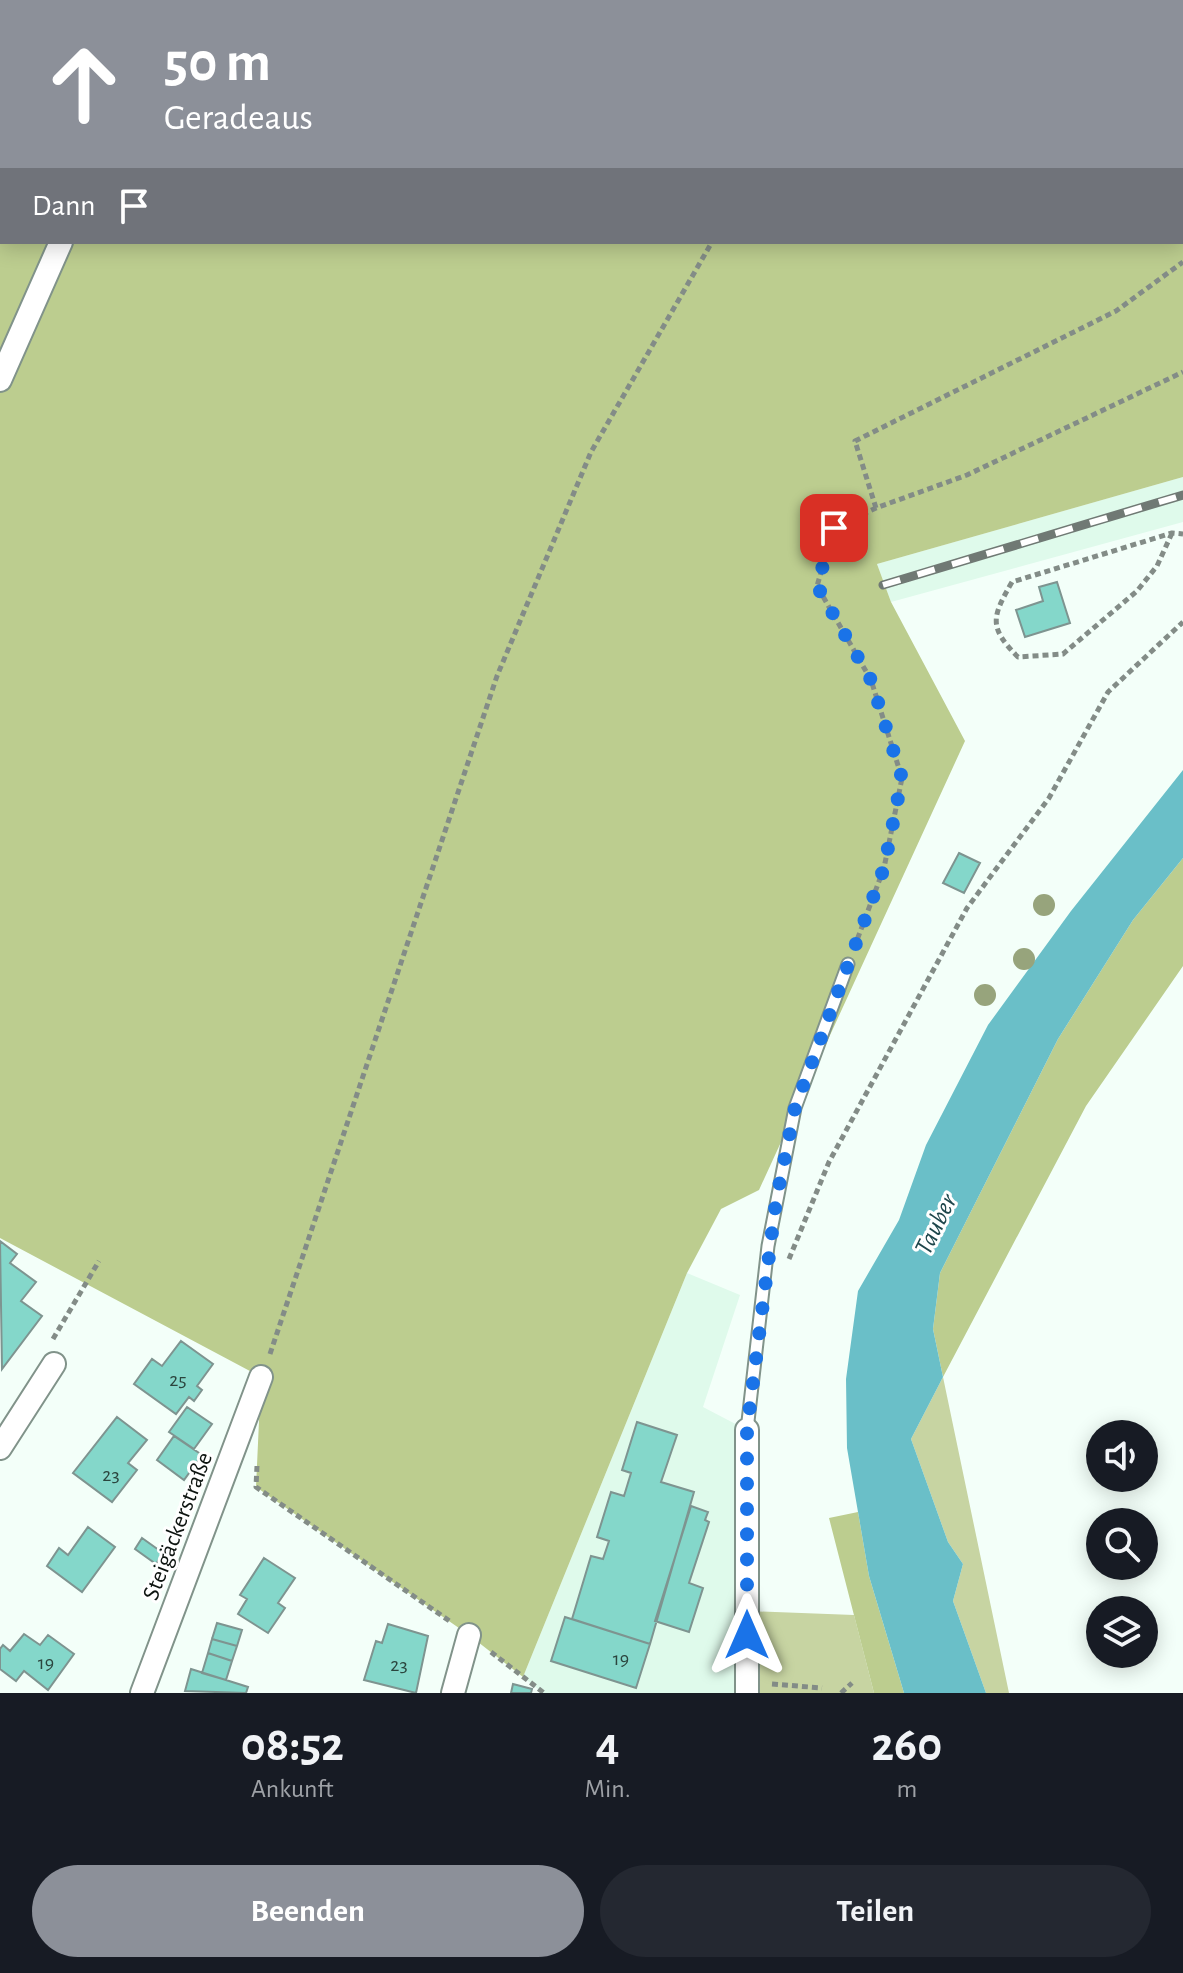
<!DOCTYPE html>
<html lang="de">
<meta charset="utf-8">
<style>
:root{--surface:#171b24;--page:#242831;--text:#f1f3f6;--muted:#9ea1a6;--accent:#8c9099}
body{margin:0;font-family:"Alegreya Sans",sans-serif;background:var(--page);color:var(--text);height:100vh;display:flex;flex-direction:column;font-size:30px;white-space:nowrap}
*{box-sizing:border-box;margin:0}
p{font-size:26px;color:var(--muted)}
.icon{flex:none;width:44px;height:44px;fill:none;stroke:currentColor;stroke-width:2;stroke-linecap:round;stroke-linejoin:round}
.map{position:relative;height:1693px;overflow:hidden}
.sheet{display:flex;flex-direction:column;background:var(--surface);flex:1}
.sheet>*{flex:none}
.hud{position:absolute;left:0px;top:0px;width:1184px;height:244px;box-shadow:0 4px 20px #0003;background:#8c9099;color:#fff;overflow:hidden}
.fabs{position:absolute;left:1086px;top:1420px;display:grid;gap:16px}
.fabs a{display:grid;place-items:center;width:72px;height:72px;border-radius:50%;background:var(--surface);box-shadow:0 4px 20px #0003;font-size:40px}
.pin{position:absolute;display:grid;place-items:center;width:68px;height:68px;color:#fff;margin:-34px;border-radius:16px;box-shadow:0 4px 12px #0006}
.me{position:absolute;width:88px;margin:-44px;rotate:0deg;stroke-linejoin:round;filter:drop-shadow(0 0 6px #0008)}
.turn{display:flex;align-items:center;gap:28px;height:168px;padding:0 32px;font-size:36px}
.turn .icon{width:104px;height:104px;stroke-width:2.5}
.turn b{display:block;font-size:56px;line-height:68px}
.then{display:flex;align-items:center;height:76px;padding:0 32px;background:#0003;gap:16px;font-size:30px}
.eta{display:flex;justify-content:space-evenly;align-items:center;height:136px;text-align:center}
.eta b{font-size:48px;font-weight:600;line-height:56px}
.cta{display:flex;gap:16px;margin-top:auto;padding:16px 32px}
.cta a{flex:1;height:92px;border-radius:48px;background:var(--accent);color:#fff;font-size:32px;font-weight:600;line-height:92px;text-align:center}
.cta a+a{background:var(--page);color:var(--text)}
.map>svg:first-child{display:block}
.built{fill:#dffaeb}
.green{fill:#c7d4a2}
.forest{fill:#bccd8f}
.water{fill:#6abfc8}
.building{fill:#84d7ca;stroke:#7e9490;stroke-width:2}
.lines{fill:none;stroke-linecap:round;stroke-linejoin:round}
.lane-casing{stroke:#81938a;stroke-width:15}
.street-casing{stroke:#81938a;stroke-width:26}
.path{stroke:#838c87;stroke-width:5;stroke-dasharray:6 4;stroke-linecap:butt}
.lane{stroke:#fff;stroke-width:11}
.street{stroke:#fff;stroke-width:22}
.rail-casing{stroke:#707974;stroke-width:9}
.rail{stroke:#fff;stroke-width:6;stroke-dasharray:18;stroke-linecap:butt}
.tree{fill:#97a47c}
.route{stroke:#1a73e8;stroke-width:14;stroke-dasharray:0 25.2}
.labels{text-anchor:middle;stroke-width:6;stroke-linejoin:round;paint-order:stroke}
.number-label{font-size:20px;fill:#2b453e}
.street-label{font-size:24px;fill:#0d1410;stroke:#fff}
.water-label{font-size:26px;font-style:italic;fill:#1e464b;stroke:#fff}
</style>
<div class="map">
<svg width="1183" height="1693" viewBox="0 0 1183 1693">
<rect width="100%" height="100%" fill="#f3fff9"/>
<!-- built -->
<path class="built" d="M1183,477V522L891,602L877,564Z
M687,1273L740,1295L703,1407L747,1430V1693H543L523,1677Z"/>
<!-- green -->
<path class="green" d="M943,1377L1009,1693H986L953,1601L963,1564L948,1542L911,1439Z
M747,1611L854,1615L874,1693H747Z"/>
<!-- forest -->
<path class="forest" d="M167,0H1183V477L877,564L891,602L965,741L759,1190L721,1209L687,1273L523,1677L469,1635L256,1487L261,1377L0,1238V138L2,242H1182V2Z
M1183,858V966L1086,1106L943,1377L933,1329L940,1273L1058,1039L1133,920Z
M858,1512L869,1576L904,1693H874L829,1518Z"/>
<!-- water -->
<path class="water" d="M1183,770V858L1133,920L1058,1039L940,1273L933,1329L943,1377L911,1439L948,1542L963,1564L953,1601L986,1693H904L869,1576L847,1448L846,1379L858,1291L899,1220L926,1145L988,1025L1071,911Z"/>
<!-- building -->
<path class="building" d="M1057,582L1070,623L1025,637L1016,610L1043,601L1039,587Z
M959,853L980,863L964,893L943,883Z
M0,1241L17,1254L10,1263L36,1282L21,1301L42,1316L2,1369Z
M181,1341L213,1364L197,1386L202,1390L194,1401L189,1397L176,1414L134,1384L152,1359L162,1366Z
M187,1407L212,1424L194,1449L169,1432Z
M117,1417L147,1440L128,1463L137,1470L112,1502L73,1473Z
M637,1422L677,1435L661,1482L694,1492L650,1644L572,1619L591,1556L603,1559L609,1541L597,1537L611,1492L624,1496L631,1473L622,1470Z
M174,1436L202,1455L184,1480L157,1460Z
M691,1506L708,1512L705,1520L709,1522L689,1583L703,1588L689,1632L655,1621Z
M88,1527L115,1547L82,1592L47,1566L59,1548L68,1555Z
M142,1538L163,1553L156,1564L135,1549Z
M264,1558L295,1578L278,1603L285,1608L268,1633L238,1614L247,1599L240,1595Z
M565,1617L650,1644L636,1688L551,1661Z
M217,1623L242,1630L237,1646L212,1639Z
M388,1624L428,1636L416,1693L364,1680L376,1641L382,1643Z
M24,1634L40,1645L48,1635L74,1654L48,1690L24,1671L16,1681L0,1669V1649L3,1645L10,1651Z
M212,1639L237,1646L232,1661L208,1653Z
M208,1653L232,1661L226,1680L202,1673Z
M191,1669L248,1687L246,1693L185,1691Z
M513,1684L532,1689L531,1693H511Z"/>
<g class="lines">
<defs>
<path id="lane" d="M747,1430L768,1246L795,1108L848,964"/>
<path id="street" d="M166,2L167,0
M0,380L61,242
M747,1430V1693
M0,1448L54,1364
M142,1693L261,1377
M453,1693L469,1635"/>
</defs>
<!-- lane casing -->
<use href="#lane" class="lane-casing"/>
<!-- street casing -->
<use href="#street" class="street-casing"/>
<!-- path -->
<path class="path" d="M890,2L891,0
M876,508L855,441L1116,311L1183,262
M1172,533L1157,566L1137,591L1063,654L1018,657C988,627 992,617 1012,582L1172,533L1183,534
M854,948L884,868L902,778L871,680L817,586L834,528L876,508L967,475L1183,372
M789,1259L829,1162L967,908L1049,798L1108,692L1183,622
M53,1339L99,1261
M270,1354L497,676L591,452L712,242
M257,1466L256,1487L451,1622
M491,1652L544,1693
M772,1684L822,1688
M841,1693L852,1683"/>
<!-- lane -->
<use href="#lane" class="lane"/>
<!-- street -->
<use href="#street" class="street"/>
<defs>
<path id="rail" d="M883,585L1183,495"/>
</defs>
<!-- rail casing -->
<use href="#rail" class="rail-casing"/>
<!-- rail -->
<use href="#rail" class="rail"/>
</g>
<!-- trees -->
<g class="tree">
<circle cx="1044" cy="905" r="11"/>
<circle cx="1024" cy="959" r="11"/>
<circle cx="985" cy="995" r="11"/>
</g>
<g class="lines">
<!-- route -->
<path class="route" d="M747,1635V1430L776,1201L795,1108L884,868L902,778L871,680L817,586L834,528"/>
</g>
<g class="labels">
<!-- number labels -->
<g class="number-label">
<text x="178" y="1386">25</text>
<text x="111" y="1481">23</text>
<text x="621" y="1665">19</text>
<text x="46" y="1669">19</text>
<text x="399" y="1671">23</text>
</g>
<!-- street labels -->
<g class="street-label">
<text transform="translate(177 1526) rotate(-69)" y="8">Steigäckerstraße</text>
</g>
<!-- water labels -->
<g class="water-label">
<text transform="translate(935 1224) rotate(-64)" y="9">Tauber</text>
</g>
</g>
</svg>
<div class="fabs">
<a><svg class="icon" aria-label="sound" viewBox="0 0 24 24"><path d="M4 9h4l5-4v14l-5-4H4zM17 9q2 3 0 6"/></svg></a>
<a><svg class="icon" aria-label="search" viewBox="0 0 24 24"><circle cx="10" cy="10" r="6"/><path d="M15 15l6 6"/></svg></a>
<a><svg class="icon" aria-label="layers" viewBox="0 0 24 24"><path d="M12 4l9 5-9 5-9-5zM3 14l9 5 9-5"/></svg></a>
</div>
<div class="pin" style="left:834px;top:528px;background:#d93025"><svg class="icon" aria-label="arrive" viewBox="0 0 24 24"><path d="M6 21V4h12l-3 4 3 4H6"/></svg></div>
<svg class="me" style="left:747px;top:1635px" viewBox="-20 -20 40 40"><path d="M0-17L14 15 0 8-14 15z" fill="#1a73e8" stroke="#fff" stroke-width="4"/></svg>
<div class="hud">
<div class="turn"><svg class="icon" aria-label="ahead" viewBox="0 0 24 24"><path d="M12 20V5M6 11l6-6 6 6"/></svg><div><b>50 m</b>Geradeaus</div></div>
<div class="then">Dann<svg class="icon" aria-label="arrive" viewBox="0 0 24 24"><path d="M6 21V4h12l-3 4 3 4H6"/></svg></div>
</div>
</div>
<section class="sheet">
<div class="eta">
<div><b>08:52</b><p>Ankunft</p></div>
<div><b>4</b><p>Min.</p></div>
<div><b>260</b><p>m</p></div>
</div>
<div class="cta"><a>Beenden</a><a>Teilen</a></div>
</section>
